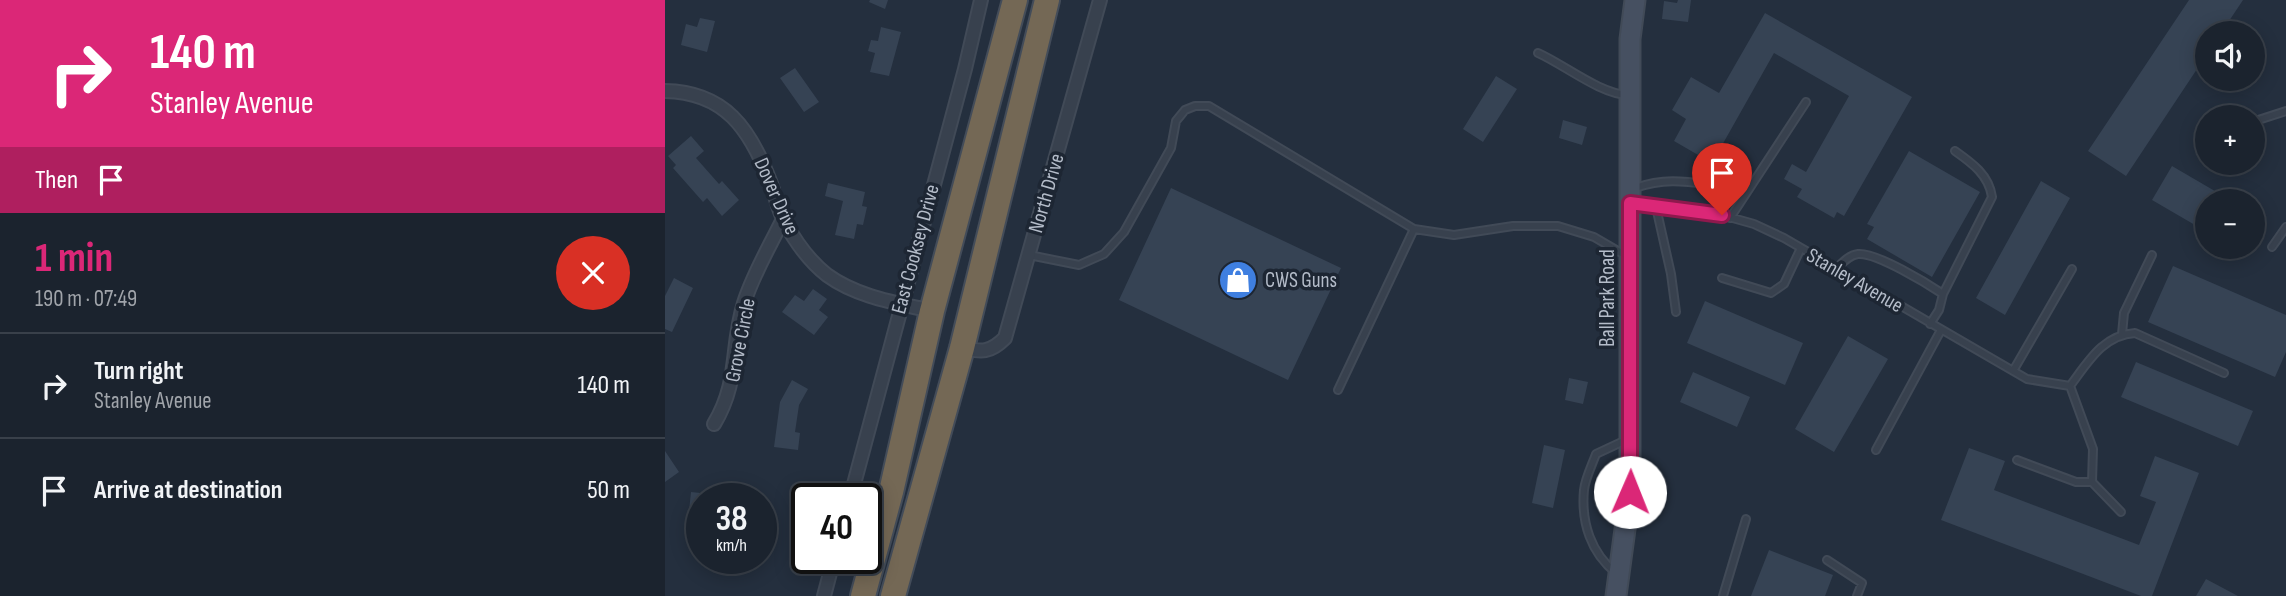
<!DOCTYPE html>
<meta charset="utf-8">
<style>
:root{--surface:#1b232e;--page:#282f3a;--text:#f1f3f6;--muted:#a0a4aa;--line:#39404a;--accent:#db2777}
body{margin:0;font-family:"Sofia Sans Condensed",sans-serif;background:var(--page);color:var(--text);height:100vh;display:flex;flex-direction:column;font-size:26px;white-space:nowrap}
*{box-sizing:border-box;margin:0}
p{font-size:23px;color:var(--muted)}
.icon{flex:none;width:38px;height:38px;fill:none;stroke:currentColor;stroke-width:2;stroke-linecap:round;stroke-linejoin:round}
.map{position:relative;flex:1;overflow:hidden}
.panel{display:flex;flex-direction:column;background:var(--surface);width:665px}
.panel>*{flex:none}
.top-card{background:#db2777;color:#fff;overflow:hidden}
.controls{position:absolute;left:1530px;top:21px;display:grid;gap:14px}
.controls a{display:grid;place-items:center;width:70px;height:70px;border-radius:50%;background:var(--surface);box-shadow:0 4px 18px #0003,0 0 0 2px var(--line);font-size:35px}
.speed{position:absolute;left:21px;top:483px;display:flex;gap:14px;font-size:35px;font-weight:700;text-align:center}
.speed>*{display:grid;place-content:center;width:91px;height:91px;border-radius:50%;background:var(--surface);box-shadow:0 4px 18px #0003,0 0 0 2px var(--line);line-height:1}
.speed small{font-size:18px;font-weight:400}
.speed .limit{border:4px solid #111;border-radius:10px;background:#fff;color:#111}
.pin{position:absolute;display:grid;place-items:center;width:60px;height:60px;color:#fff;margin:-72px -30px;border-radius:50% 50% 50% 0;rotate:-45deg;box-shadow:0 0 7px #0007}
.pin .icon{rotate:45deg}
.me{position:absolute;width:77px;margin:-38px;rotate:1deg;stroke-linejoin:round;filter:drop-shadow(0 0 5px #0008)}
.turn{display:flex;align-items:center;gap:24px;height:147px;padding:0 35px;font-size:32px}
.turn .icon{width:91px;height:91px;stroke-width:2.5}
.turn b{display:block;font-size:49px;line-height:60px}
.then{display:flex;align-items:center;height:66px;padding:0 35px;background:#0003;gap:14px;font-size:26px}
.round{display:grid;place-items:center;flex:none;width:74px;height:74px;border-radius:37px;background:var(--page)}
.summary{display:flex;align-items:center;justify-content:space-between;height:119px;padding:0 35px}
h1{font-size:42px;font-weight:700;line-height:52px;color:var(--accent)}
ul{padding:0;list-style:none}
li{display:flex;align-items:center;gap:21px;height:105px;padding:0 35px;border-top:2px solid var(--line)}
li div{flex:1}
li b{display:block;font-size:26px}
li em{font-style:normal}
main{display:flex;flex:1;min-height:0}
.map>svg:first-child{display:block}
.building{fill:#364354}
.lines{fill:none;stroke-linecap:round;stroke-linejoin:round}
.lane-casing{stroke:#414a57;stroke-width:10}
.street-casing{stroke:#414a57;stroke-width:16}
.secondary-casing{stroke:#414a57;stroke-width:23}
.highway-casing{stroke:#434c59;stroke-width:28}
.lane{stroke:#38414e;stroke-width:6}
.street{stroke:#38414e;stroke-width:12}
.secondary{stroke:#465061;stroke-width:19}
.highway{stroke:#746855;stroke-width:24}
.route-casing{stroke:#8e194d;stroke-width:18}
.route{stroke:#db2777;stroke-width:12}
.labels{text-anchor:middle;stroke-width:7;stroke-linejoin:round;paint-order:stroke}
.street-label{font-size:21px;fill:#b4bcc9;stroke:#1d2633}
.poi-label{font-size:21px;fill:#b4bcc9;stroke:#1d2633;text-anchor:start}
</style>
<main>
<section class="panel">
<div class="top-card">
<div class="turn"><svg class="icon" aria-label="right" viewBox="0 0 24 24"><path d="M7 20v-9h11M14 6l5 5-5 5"/></svg><div><b>140 m</b>Stanley Avenue</div></div>
<div class="then">Then<svg class="icon" aria-label="arrive" viewBox="0 0 24 24"><path d="M6 21V4h12l-3 4 3 4H6"/></svg></div>
</div>
<div class="summary"><div><h1>1 min</h1><p>190 m · 07:49</p></div><a class="round" style="background:#d93025;color:#fff"><svg class="icon" aria-label="close" viewBox="0 0 24 24"><path d="M6 6l12 12M18 6L6 18"/></svg></a></div>
<ul>
<li><svg class="icon" aria-label="right" viewBox="0 0 24 24"><path d="M7 20v-9h11M14 6l5 5-5 5"/></svg><div><b>Turn right</b><p>Stanley Avenue</p></div><em>140 m</em></li>
<li><svg class="icon" aria-label="arrive" viewBox="0 0 24 24"><path d="M6 21V4h12l-3 4 3 4H6"/></svg><div><b>Arrive at destination</b></div><em>50 m</em></li>
</ul>
</section>
<div class="map">
<svg width="1621" height="596" viewBox="0 0 1621 596">
<rect width="100%" height="100%" fill="#242f3e"/>
<!-- building -->
<path class="building" d="M205,0H223L220,9L204,2Z
M1013,0H1026L1023,22L997,19L999,1L1012,3Z
M1524,0H1578L1556,33H1542V54L1461,176L1423,151Z
M1100,13L1247,97L1179,216L1172,212L1169,218L1132,197L1137,189L1119,179L1127,164L1141,172L1184,96L1109,53L1047,163L1009,141L1021,119L1007,110L1026,77L1054,93Z
M35,18L50,21L42,52L16,45L21,24L32,27Z
M216,27L236,32L224,76L205,72L210,53L203,51L206,40L213,41Z
M130,68L154,102L139,112L115,78Z
M831,76L852,89L818,142L798,129Z
M898,120L922,127L917,145L894,138Z
M26,136L39,151L31,158L54,184L57,181L74,200L57,216L42,198L38,202L8,168L11,165L3,156Z
M1244,151L1315,192L1267,277L1202,239L1209,227L1202,224Z
M1507,166L1567,201H1542V232L1487,200Z
M1376,181L1405,198L1340,315L1311,298Z
M163,183L200,192L197,206L202,207L198,225L192,224L189,239L170,235L178,201L160,196Z
M506,188L676,268L623,380L454,300Z
M1508,266L1621,315V352L1610,377L1483,322Z
M9,278L28,288L7,332L0,329V296Z
M148,289L162,299L154,310L163,317L149,335L117,312L130,295L139,301Z
M1040,301L1138,343L1120,385L1022,343Z
M1183,336L1223,359L1169,452L1130,429Z
M1471,362L1588,411L1573,446L1456,397Z
M1028,372L1085,397L1072,427L1015,402Z
M904,378L923,382L918,404L900,400Z
M127,380L143,389L134,405L130,432L135,433L133,450L109,447L115,402Z
M879,445L900,450L888,508L867,503Z
M1304,448L1340,461L1329,490L1474,545L1491,502L1475,496L1490,456L1534,473L1487,596H1476L1276,520Z
M0,451L14,472L0,482Z
M26,492L64,496L63,499H37V512L24,511Z
M1104,550L1168,575L1160,596H1086Z
M1541,579L1573,596H1531Z"/>
<g class="lines">
<defs>
<path id="lane" d="M873,53C900,65 935,94 963,95
M1587,122L1621,111
M1534,138L1542,136
M970,188C999,178 1018,181 1048,185
M967,204L1057,215L1089,224L1119,238L1362,379L1405,386
M991,207L1006,274L1011,312
M1065,218L1141,102
M1607,247L1621,227
M364,255L414,265L439,254L459,232L506,148L511,121L520,110L530,106H544L749,229L789,235L848,226H893L929,237L960,255
M1171,269C1177,263 1184,255 1193,254C1211,252 1263,284 1278,294L1274,310L1265,324
M1057,278L1106,293L1119,284L1136,248
M1278,294L1327,197C1324,175 1307,163 1290,151
M1457,334L1459,313L1487,255
M1348,371L1407,269
M1405,386C1423,362 1438,335 1470,333L1559,373
M673,390L749,229
M1211,450L1276,330
M1352,460L1411,482H1427L1428,449L1405,386
M1427,482L1456,512
M1162,560L1197,583L1192,596
M951,573C926,553 916,523 919,490C920,479 927,465 931,454L961,440
M1058,596L1081,519"/>
<path id="street" d="M0,91C60,92 85,129 105,181C110,194 113,209 119,221C130,241 144,261 162,275C192,297 232,303 267,311
M297,348C317,352 325,353 340,338L435,0
M49,424C75,381 65,347 79,303C88,274 105,246 118,219
M185,499L300,69L316,0
M159,596L169,558"/>
<path id="secondary" d="M951,596L965,492V39L970,0"/>
<path id="highway" d="M198,596L226,492L267,311L350,0
M228,596L297,348L382,0"/>
</defs>
<!-- lane casing -->
<use href="#lane" class="lane-casing"/>
<!-- street casing -->
<use href="#street" class="street-casing"/>
<!-- secondary casing -->
<use href="#secondary" class="secondary-casing"/>
<!-- highway casing -->
<use href="#highway" class="highway-casing"/>
<!-- lane -->
<use href="#lane" class="lane"/>
<!-- street -->
<use href="#street" class="street"/>
<!-- secondary -->
<use href="#secondary" class="secondary"/>
<!-- highway -->
<use href="#highway" class="highway"/>
</g>
<g class="lines">
<defs>
<path id="route" d="M965,492V203L1057,215"/>
</defs>
<!-- route casing -->
<use href="#route" class="route-casing"/>
<!-- route -->
<use href="#route" class="route"/>
</g>
<!-- icons -->
<defs>
<symbol id="shop-disc" viewBox="-11 -11 22 22"><circle r="9.5" fill="#3f7fe0" stroke="#1d2633"/><path d="M-5-2.5h2.3a2.7 3.5 0 0 1 5.4 0H5L5.5 6h-11ZM-1.5-2.5h3a1.5 2.3 0 0 0-3 0Z" fill="#fff"/></symbol>
</defs>
<g fill-rule="evenodd">
<use href="#shop-disc" x="551" y="258" width="44" height="44"/>
</g>
<g class="labels">
<!-- street labels -->
<g class="street-label">
<text transform="translate(381 193) rotate(-74)" y="7">North Drive</text>
<text transform="translate(112 196) rotate(66)" y="7">Dover Drive</text>
<text transform="translate(250 249) rotate(-75)" y="7">East Cooksey Drive</text>
<text transform="translate(1190 280) rotate(30)" y="7">Stanley Avenue</text>
<text transform="translate(942 298) rotate(-90)" y="7">Ball Park Road</text>
<text transform="translate(75 340) rotate(-79)" y="7">Grove Circle</text>
</g>
<!-- poi labels -->
<g class="poi-label">
<text x="600" y="287">CWS Guns</text>
</g>
</g>
</svg>
<div class="controls">
<a><svg class="icon" aria-label="sound" viewBox="0 0 24 24"><path d="M4 9h4l5-4v14l-5-4H4zM17 9q2 3 0 6"/></svg></a>
<a>+</a>
<a>−</a>
</div>
<div class="speed"><div>38<small>km/h</small></div><div class="limit">40</div></div>
<div class="pin" style="left:1057px;top:215px;background:#d93025"><svg class="icon" aria-label="arrive" viewBox="0 0 24 24"><path d="M6 21V4h12l-3 4 3 4H6"/></svg></div>
<svg class="me" style="left:965px;top:492px" viewBox="-20 -20 40 40"><circle r="19" fill="#fff"/><path d="M0-13L10 11 0 6-10 11z" fill="#db2777"/></svg>
</div>
</main>
